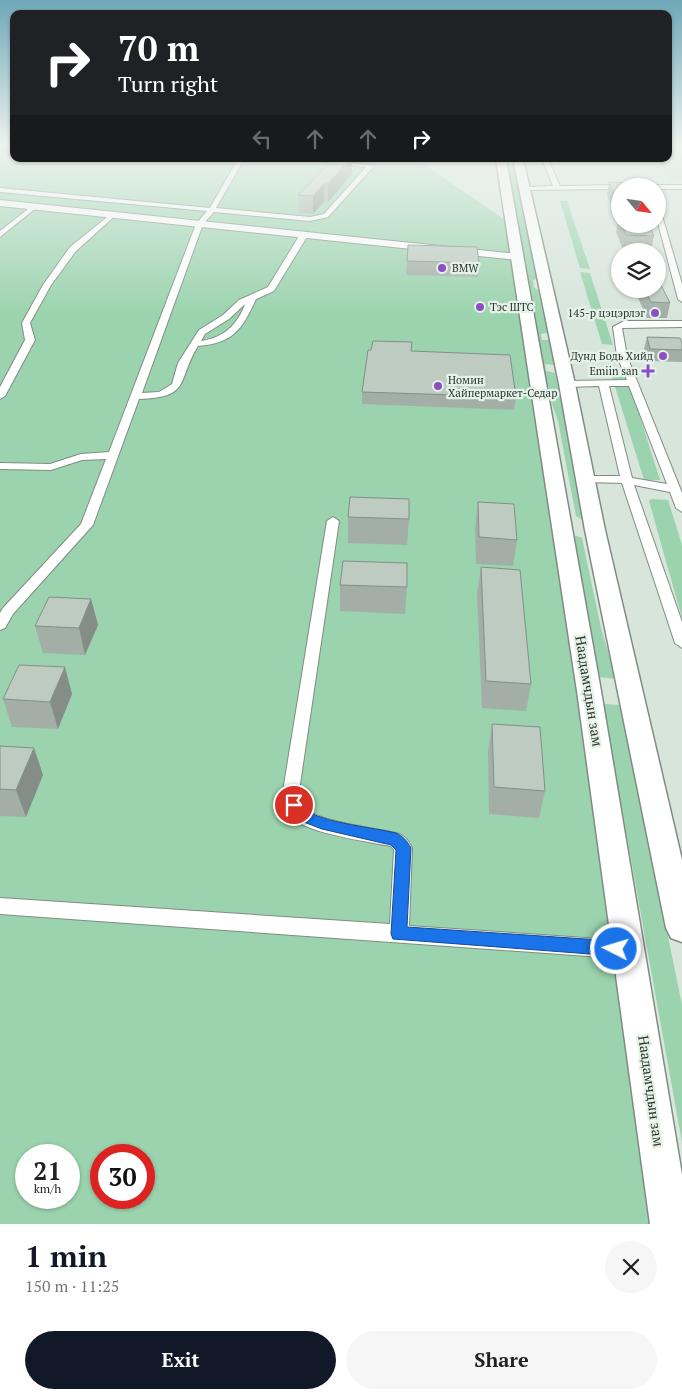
<!DOCTYPE html>
<meta charset="utf-8">
<style>
:root{--surface:#fff;--page:#f6f6f6;--text:#222;--muted:#767676;--accent:#111827}
body{margin:0;font-family:"PT Serif",serif;background:var(--page);color:var(--text);height:100vh;display:flex;flex-direction:column;font-size:19px;white-space:nowrap}
*{box-sizing:border-box;margin:0}
p{font-size:16px;color:var(--muted)}
.icon{flex:none;width:28px;height:28px;fill:none;stroke:currentColor;stroke-width:2;stroke-linecap:round;stroke-linejoin:round}
.map{position:relative;height:1224px;overflow:hidden}
.details{display:flex;flex-direction:column;background:var(--surface);flex:1}
.details>*{flex:none}
.top-card{position:absolute;left:10px;top:10px;width:662px;height:152px;border-radius:10px;box-shadow:0 1px 4px #0004;background:#202124;color:#fff;overflow:hidden}
.needle{width:32px;rotate:119deg}
.controls{position:absolute;left:611px;top:178px;display:grid;gap:10px}
.controls a{display:grid;place-items:center;width:55px;height:55px;border-radius:50%;background:var(--surface);box-shadow:0 1px 4px #0004;font-size:25px}
.speed{position:absolute;left:15px;top:1144px;display:flex;gap:10px;font-size:25px;font-weight:700;text-align:center}
.speed>*{display:grid;place-content:center;width:65px;height:65px;border-radius:50%;background:var(--surface);box-shadow:0 1px 4px #0004;line-height:1}
.speed small{font-size:12px;font-weight:400}
.speed .limit{border:8px solid #d22;background:#fff;color:#111}
.pin{position:absolute;display:grid;place-items:center;width:42px;height:42px;color:#fff;margin:-21px;border:2px solid #fff;border-radius:50%;box-shadow:0 1px 5px #0007}
.me{position:absolute;width:55px;margin:-28px;rotate:275deg;stroke-linejoin:round;filter:drop-shadow(0 0 4px #0008)}
.turn{display:flex;align-items:center;gap:18px;height:105px;padding:0 25px;font-size:22px}
.turn .icon{width:65px;height:65px;stroke-width:2.5}
.turn b{display:block;font-size:35px;line-height:42px}
.lanes{display:flex;align-items:center;height:48px;padding:0 25px;background:#0003;justify-content:center;gap:25px;direction:ltr}
.lanes .off{opacity:.35}
.round{display:grid;place-items:center;flex:none;width:52px;height:52px;border-radius:26px;background:var(--page)}
.headline{display:flex;align-items:center;justify-content:space-between;height:85px;padding:0 25px}
h1{font-size:30px;font-weight:700;line-height:38px;color:var(--accent)}
.action{display:flex;gap:10px;margin-top:auto;padding:10px 25px}
.action a{flex:1;height:58px;border-radius:30px;background:var(--accent);color:#fff;font-size:20px;font-weight:700;line-height:58px;text-align:center}
.action a+a{background:var(--page);color:var(--text)}
.map>svg:first-child{display:block}
.built{fill:#c6dbcc}
.green{fill:#9ad3ad;fill-rule:evenodd}
.lines{fill:none;stroke-linecap:round;stroke-linejoin:round}
.minor-casing{stroke:#7f8c83;stroke-width:2}
.secondary-casing{stroke:#7f8c83;stroke-width:2}
.trunk-casing{stroke:#7f8c83;stroke-width:3}
.minor{fill:#fff;fill-rule:evenodd}
.secondary{fill:#fff;fill-rule:evenodd}
.trunk{fill:#fff;fill-rule:evenodd}
.wall{fill:#a3afa6}
.shaded-wall{fill:#848e87}
.building{fill:#bdcbc1;stroke:#848e87}
.route{fill:#1a73e8;stroke:#114b97}
.poi-dot{fill:#8c4fc5;stroke:#e4f2e8;stroke-width:2}
.labels{text-anchor:middle;stroke-width:4.5;stroke-linejoin:round;paint-order:stroke}
.far-poi-label{font-size:11px;fill:#2d332f;stroke:#e4f2e8;text-anchor:start}
.street-label{font-size:14px;fill:#2d332f;stroke:#e4f2e8}
</style>
<div class="map">
<svg width="682" height="1224" viewBox="0 0 682 1224">
<rect width="100%" height="100%" fill="#d7e5db"/>
<!-- built -->
<path class="built" d="M669,146H682V181H669L657,159H669Z"/>
<!-- green -->
<path class="green" d="M0,146H14V159H416L517,228L506,164L515,165L537,279L533,280L534,287L538,290L547,333L541,334L542,340H549L554,365L545,364L546,371L555,373L585,518L583,520L576,516L558,421L550,398L663,1224H0ZM26,1155H69V1198H26ZM101,1155H144V1198H101Z
M560,201H567L590,269L580,268Z
M580,272L590,273L613,345L602,344Z
M627,376L660,480H644L612,377Z
M652,499L668,500L682,545V618L649,501Z
M574,535L582,538L601,628L616,679L600,677L572,537Z
M603,704L621,705L682,1005V1142Z"/>
<g class="lines">
<defs>
<path id="minor" d="M238,159H244L216,208L310,217L324,214L366,167L302,159H319L374,166L328,217L310,221L214,212L203,224L142,393L159,392L172,384L178,363L199,330L223,315L239,300L268,287L301,233L308,235L274,291L256,299C242,330 233,343 198,346C176,382 192,397 139,399L93,525L13,614L5,628L0,630V613L3,608L81,524L106,459L82,460L51,470L0,469V463L50,464L81,454L109,452L196,224L207,211L0,192V188L210,208ZM245,304C238,324 224,338 201,341L205,334L229,319Z
M542,159H548L560,186L620,185L623,186H620V189L522,190L524,187L553,186Z
M658,185H682V189H658L655,186Z
M32,206L37,207L0,237V231Z
M658,210L661,212L682,284V302L678,299L658,223Z
M111,214L116,215L76,251L51,285L30,323L35,340L5,396L0,399V387L25,340L22,323L43,285L70,247Z
M624,321H682V327L622,328L627,356L682,493V512L676,508L670,492L634,485L682,622V648L675,643L622,483L586,482L580,479L586,476H620L599,386L567,387L562,384L567,381L627,380L617,356L613,327ZM609,386H629L667,484L632,478Z
M333,517L339,521L299,791C301,797 302,805 306,809C317,821 378,829 396,833C404,835 408,840 412,848L409,926L630,941L637,944L640,950L637,956L630,959L0,914V898L390,924L394,850L391,846C369,842 308,833 294,819C287,812 285,800 283,791L327,521Z"/>
<path id="secondary" d="M0,200L517,254L523,257L517,260L0,206Z"/>
<path id="trunk" d="M496,159H506L601,691L682,1175V1224H650L577,691Z
M513,159H523L575,384L605,530L682,860V942L671,938L666,928L585,530L559,384Z"/>
</defs>
<!-- minor casing -->
<use href="#minor" class="minor-casing"/>
<!-- secondary casing -->
<use href="#secondary" class="secondary-casing"/>
<!-- trunk casing -->
<use href="#trunk" class="trunk-casing"/>
<!-- minor -->
<use href="#minor" class="minor"/>
<!-- secondary -->
<use href="#secondary" class="secondary"/>
<!-- trunk -->
<use href="#trunk" class="trunk"/>
</g>
<!-- wall -->
<path class="wall" d="M333,159H352V174L328,202H324L313,214L299,213L298,195Z
M609,182L620,186V224H648L654,236L651,250L623,249L616,232L618,222L607,195Z
M408,245L479,263L478,277L406,275Z
M634,289H658L670,303L667,318H647Z
M647,337L682,343V362L648,361L644,349Z
M411,351L516,397L514,410L362,404V392Z
M478,502L517,540L513,566L476,564L475,528Z
M348,517L409,519L407,545L348,543Z
M481,567L531,684L526,711L482,708L477,594Z
M340,585L407,587L405,614L340,611Z
M91,599L98,625L85,655L43,653L35,626Z
M72,694L58,729L12,727L3,699Z
M492,724L545,791L539,818L489,814L488,751Z
M0,746L34,748L43,775L26,817L0,816Z"/>
<!-- shaded-wall -->
<path class="shaded-wall" d="M350,159H352V174L328,202V184Z
M324,184V202L313,214V196Z
M91,599L98,625L85,655L79,628Z
M65,667L72,694L58,729L50,702Z
M34,748L43,775L26,817L16,790Z"/>
<!-- building -->
<path class="building" d="M333,159H350L328,184H324L313,196L298,195Z
M609,182L628,183L630,186H620V208Z
M621,224H648L654,236L626,235Z
M408,245L477,247L479,263L407,261Z
M658,279L670,303L651,302L644,289H658Z
M647,337L680,338L682,343V350L650,349Z
M373,341L412,342L411,351L510,355L516,397L362,392L368,350H371Z
M350,497L409,499V519L348,517Z
M478,502L514,504L517,540L479,537Z
M343,561L407,563V587L340,585Z
M481,567L520,570L531,684L486,681Z
M49,597L91,599L79,628L35,626Z
M19,665L65,667L50,702L3,699Z
M492,724L540,727L545,791L494,787Z
M0,746L34,748L16,790L0,789Z"/>
<!-- sky -->
<linearGradient id="sky" x2="0" y2="1"><stop stop-color="#6fa8b8"/><stop offset="0.46" stop-color="#edf3ef"/><stop offset="1" stop-color="#edf3ef" stop-opacity="0"/></linearGradient>
<rect width="682" height="317" fill="url(#sky)"/>
<!-- route -->
<path class="route" d="M294,799C302,802 302,809 308,812C332,824 370,827 396,833C403,836 407,841 411,848L407,927L616,941L621,943L624,949L621,954L616,956L393,939L391,934L396,850L391,845L322,829L296,819L287,805L290,801Z"/>
<!-- markers -->
<g class="poi-dot">
<circle cx="442" cy="268" r="5"/>
<circle cx="480" cy="307" r="5"/>
<circle cx="655" cy="313" r="5"/>
<circle cx="663" cy="356" r="5"/>
<path d="M645.5 363.5h5v5h5v5h-5v5h-5v-5h-5v-5h5z"/>
<circle cx="438" cy="386" r="5"/>
</g>
<g class="labels">
<!-- far-poi labels -->
<g class="far-poi-label">
<text x="452" y="272">BMW</text>
<text x="490" y="311">Тэс ШТС</text>
<text x="645" y="317" text-anchor="end">145-р цэцэрлэг</text>
<text x="653" y="360" text-anchor="end">Дунд Бодь Хийд</text>
<text x="638" y="375" text-anchor="end">Emiin san</text>
<text x="448" y="384">Номин<tspan x="448" dy="13">Хайпермаркет-Седар</tspan></text>
</g>
<!-- street labels -->
<g class="street-label">
<text transform="translate(589 691) rotate(81)" y="5">Наадамчдын зам</text>
<text transform="translate(651 1091) rotate(82)" y="5">Наадамчдын зам</text>
</g>
</g>
</svg>
<div class="controls">
<a><svg class="needle" viewBox="-14 -14 28 28"><path d="M0-13l5 13h-10z" fill="#e53935"/><path d="M0 13l5-13h-10z" fill="#767676"/></svg></a>
<a><svg class="icon" aria-label="layers" viewBox="0 0 24 24"><path d="M12 4l9 5-9 5-9-5zM3 14l9 5 9-5"/></svg></a>
</div>
<div class="speed"><div>21<small>km/h</small></div><div class="limit">30</div></div>
<div class="pin" style="left:294px;top:805px;background:#d93025"><svg class="icon" aria-label="arrive" viewBox="0 0 24 24"><path d="M6 21V4h12l-3 4 3 4H6"/></svg></div>
<svg class="me" style="left:616px;top:949px" viewBox="-20 -20 40 40"><circle r="17" fill="#1a73e8" stroke="#fff" stroke-width="3"/><path d="M0-11L8 9 0 5-8 9z" fill="#fff"/></svg>
<div class="top-card">
<div class="turn"><svg class="icon" aria-label="right" viewBox="0 0 24 24"><path d="M7 20v-9h11M14 6l5 5-5 5"/></svg><div><b>70 m</b>Turn right</div></div>
<div class="lanes"><svg class="icon off" aria-label="left" viewBox="0 0 24 24"><path d="M17 20v-9H6M10 6l-5 5 5 5"/></svg><svg class="icon off" aria-label="ahead" viewBox="0 0 24 24"><path d="M12 20V5M6 11l6-6 6 6"/></svg><svg class="icon off" aria-label="ahead" viewBox="0 0 24 24"><path d="M12 20V5M6 11l6-6 6 6"/></svg><svg class="icon" aria-label="right" viewBox="0 0 24 24"><path d="M7 20v-9h11M14 6l5 5-5 5"/></svg></div>
</div>
</div>
<section class="details">
<div class="headline"><div><h1>1 min</h1><p>150 m · 11:25</p></div><a class="round"><svg class="icon" aria-label="close" viewBox="0 0 24 24"><path d="M6 6l12 12M18 6L6 18"/></svg></a></div>
<div class="action"><a>Exit</a><a>Share</a></div>
</section>
